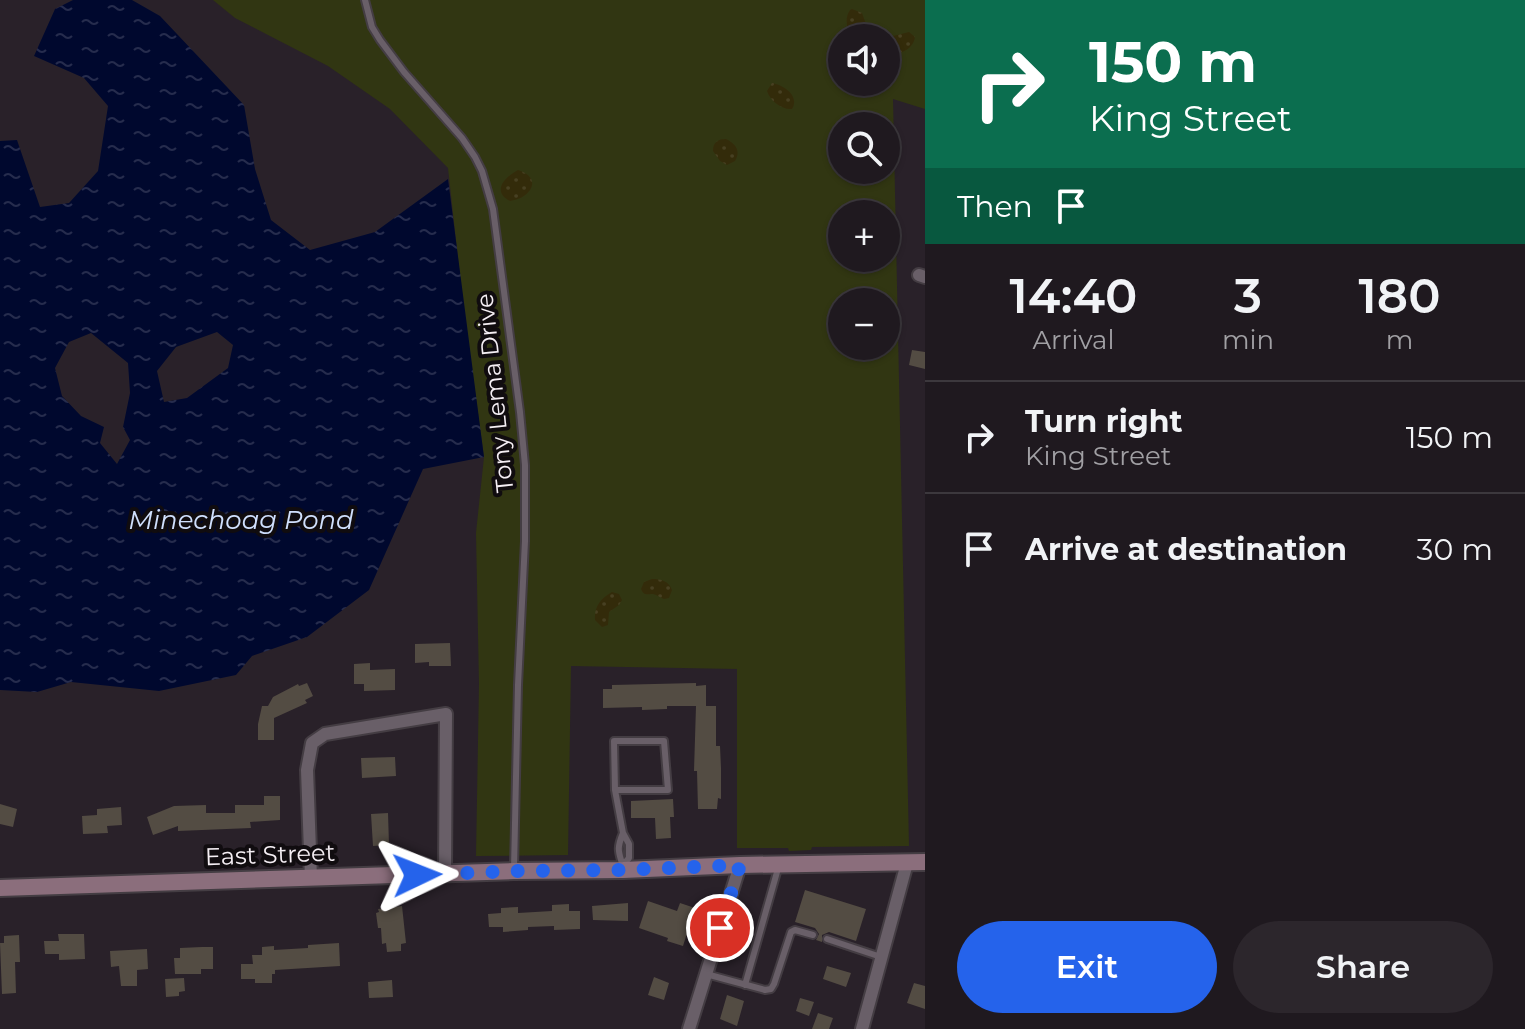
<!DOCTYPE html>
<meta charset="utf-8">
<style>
:root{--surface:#1f191f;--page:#2c262c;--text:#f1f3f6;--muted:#a1a0a4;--line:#3c383d;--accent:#2563eb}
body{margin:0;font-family:Montserrat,sans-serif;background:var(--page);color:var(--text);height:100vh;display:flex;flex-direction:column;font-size:30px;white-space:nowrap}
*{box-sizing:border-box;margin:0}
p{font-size:26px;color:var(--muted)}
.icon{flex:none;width:44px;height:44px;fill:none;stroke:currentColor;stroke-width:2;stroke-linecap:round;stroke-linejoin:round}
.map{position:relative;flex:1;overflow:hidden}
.panel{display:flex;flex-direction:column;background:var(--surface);width:600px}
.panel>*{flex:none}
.guide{background:#0b6e4f;color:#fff;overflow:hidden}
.controls{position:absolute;left:828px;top:24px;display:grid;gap:16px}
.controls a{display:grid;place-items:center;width:72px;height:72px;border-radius:50%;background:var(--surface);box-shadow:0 2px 6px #0004,0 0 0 2px var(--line);font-size:40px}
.pin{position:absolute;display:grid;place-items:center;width:68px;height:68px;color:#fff;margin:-34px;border:4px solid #fff;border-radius:50%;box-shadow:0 2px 8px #0007}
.me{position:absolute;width:88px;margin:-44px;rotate:88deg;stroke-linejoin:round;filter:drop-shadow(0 0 6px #0008)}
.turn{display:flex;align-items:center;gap:28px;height:168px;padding:0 32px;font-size:36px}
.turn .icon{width:104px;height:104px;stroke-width:2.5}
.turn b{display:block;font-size:56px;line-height:68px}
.then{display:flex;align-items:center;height:76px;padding:0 32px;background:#0003;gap:16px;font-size:30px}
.eta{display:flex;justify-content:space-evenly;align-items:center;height:136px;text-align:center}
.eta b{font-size:48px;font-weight:600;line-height:56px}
.cta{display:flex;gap:16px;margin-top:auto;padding:16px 32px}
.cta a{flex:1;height:92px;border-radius:48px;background:var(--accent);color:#fff;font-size:32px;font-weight:600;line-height:92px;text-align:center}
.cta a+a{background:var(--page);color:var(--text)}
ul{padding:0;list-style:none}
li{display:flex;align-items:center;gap:24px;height:112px;padding:0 32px;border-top:2px solid var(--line)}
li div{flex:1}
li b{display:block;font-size:30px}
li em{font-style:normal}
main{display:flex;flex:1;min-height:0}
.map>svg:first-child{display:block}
.green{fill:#313612;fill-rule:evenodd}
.sand{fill:url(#sand-dots)}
.water{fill:url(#water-ripples);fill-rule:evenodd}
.building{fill:#534c43}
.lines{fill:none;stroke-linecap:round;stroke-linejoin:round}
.service-casing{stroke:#443d43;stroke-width:10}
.minor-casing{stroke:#443d43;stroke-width:16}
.secondary-casing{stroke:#443d43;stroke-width:20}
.service{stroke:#695f68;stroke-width:6}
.minor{stroke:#695f68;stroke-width:12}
.secondary{stroke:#8b6e7c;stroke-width:16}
.route{stroke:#2563eb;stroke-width:14;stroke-dasharray:0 25.2}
.labels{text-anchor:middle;stroke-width:8;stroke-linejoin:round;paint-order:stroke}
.street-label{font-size:24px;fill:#f5eff4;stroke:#100c0f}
.water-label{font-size:26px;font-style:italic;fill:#d0e0fd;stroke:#100c0f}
</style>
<main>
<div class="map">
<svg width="925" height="1029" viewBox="0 0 925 1029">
<defs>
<pattern id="sand-dots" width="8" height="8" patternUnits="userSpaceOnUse" patternTransform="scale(2)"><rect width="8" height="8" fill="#332b0a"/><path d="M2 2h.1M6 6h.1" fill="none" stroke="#474022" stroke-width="1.8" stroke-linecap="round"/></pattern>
<pattern id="water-ripples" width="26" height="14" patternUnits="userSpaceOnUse" patternTransform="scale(2)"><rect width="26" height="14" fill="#00082e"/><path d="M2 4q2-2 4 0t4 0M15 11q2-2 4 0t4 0" fill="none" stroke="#262c4d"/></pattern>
</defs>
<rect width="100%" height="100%" fill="#292129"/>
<!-- green -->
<path class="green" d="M213,0H925V109L893,99L909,846L812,847L811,850L789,851L788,848H737V669L571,666L568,855L476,856L479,684L476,533L484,457L463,304L448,168L390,109L328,66L235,18ZM842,38H886V82H842ZM842,126H886V170H842ZM842,214H886V258H842ZM842,302H886V346H842Z"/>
<!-- sand -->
<path class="sand" d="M852,9L862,13L871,38L851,37C847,28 844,19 850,10Z
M909,32L915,37C913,51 898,54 886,56L885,38Z
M772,83C784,85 800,96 792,109C782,110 770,101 767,91Z
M726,139C736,144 741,151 735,161L727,165L720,161L713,151C713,142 718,139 726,139Z
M518,170C544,178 530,199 510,201C491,191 505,177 518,170Z
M652,579C661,579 669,581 672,590L669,598L664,599C661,598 657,595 653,594C646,594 644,596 641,589L644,582Z
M612,592L619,594L622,600L619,605L609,612L608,625L602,627L595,620C594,607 600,599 612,592Z"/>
<!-- water -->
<path class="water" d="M73,0H132L160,16L244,105L255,169L271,220L310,250L375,232L448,179L484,457L423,469L369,590L307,637L252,656L236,675L159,691L71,682L37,692L0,690V141L17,140L40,207L69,203L98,171L108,106L84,78L34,56L55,9ZM217,332L233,345L228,368L187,398L164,402L157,371L176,347ZM91,333L128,363L130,393L123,427L130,440L117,464L100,443L104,427L81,416L62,396L55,368L69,342Z"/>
<!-- building -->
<path class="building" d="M912,350L925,352V369L909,365Z
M450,643L451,666H429V662L415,663V644Z
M370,663V670L395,669V690L364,691V684H354V664Z
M307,683L313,696L305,700L307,703L274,718V740H258V724L262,706H268L273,697L298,684L299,686Z
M696,683V686L706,685V706H667V709L642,710V707L603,708V689H612V685Z
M696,706H716V746H720L721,768V799L718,798L717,809H698L697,771H694Z
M395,757L396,776L362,778L361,758Z
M264,796H280V820L250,822L251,828L178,831V826L153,835L147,817L174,806L206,805V813H235V805H264Z
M673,799L674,817H670L671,838L656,839L655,818H631V801Z
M0,804L17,809L13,827L0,824Z
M121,807L122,825L107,826L108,833L83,834L82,816L97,815V809Z
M388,813L389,845L373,846L371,814Z
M805,890L866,909L856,941L829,932L822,935V942L816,940L819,934L815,928L795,922Z
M648,901L677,911L680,903L695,908L683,946L667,941L668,938L639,928Z
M628,903V921L593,920L592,906Z
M569,904V911H580V929L554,930V926L528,927V930L503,932V927H489L488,914L501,913V908L518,907V913L552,911V905Z
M402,906L406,943L401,944V951L387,952L386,943L382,944L381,928H378L376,913L379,912L378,909Z
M58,934H84L85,959L59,960V954H45L44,941H59Z
M19,935L20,962H15L16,993L2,994L0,943H4V936Z
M339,943L340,966L275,970V974H272V983H255V979H241V964H253L252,955H262V947L274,946V950L308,948V945Z
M202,947H213V969H201V974H175L174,958H180V948Z
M147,949L148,969L137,970V986H121L119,966L111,967L110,951Z
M827,966L851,973L846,987L823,979Z
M654,977L669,983L664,1000L648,995Z
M184,978L185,991L179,992V996L166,997L165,979Z
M392,980L393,997L369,998L368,982Z
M914,983L925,986V1009L907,1003Z
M727,995L744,1001L737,1026L720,1019Z
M800,998L814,1002L809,1016L796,1011Z
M818,1013L833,1018L829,1029H812Z"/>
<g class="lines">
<defs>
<path id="service" d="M365,0L372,27L380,40L404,72L462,138L475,157L482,171L493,209L520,412L525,465V541L518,685L514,869
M615,790H668L664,741H614L615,790L623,833L629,844V858L623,865
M623,833C616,850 619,852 623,867
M827,939L881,957
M706,974L765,990L771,989L774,984L791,932L795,930L813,935
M745,985L779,865"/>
<path id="minor" d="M919,275L925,277
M311,878L307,770L312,743L325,734L446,714L445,874
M689,1029L740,865
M862,1029L907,863"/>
<path id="secondary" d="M0,888L514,871L623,870L740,865L925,862"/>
</defs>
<!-- service casing -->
<use href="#service" class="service-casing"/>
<!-- minor casing -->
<use href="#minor" class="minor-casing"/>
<!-- secondary casing -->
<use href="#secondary" class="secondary-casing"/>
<!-- service -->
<use href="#service" class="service"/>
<!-- minor -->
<use href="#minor" class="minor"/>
<!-- secondary -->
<use href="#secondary" class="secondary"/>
</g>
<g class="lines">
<!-- route -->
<path class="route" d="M417,875L514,871L623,870L740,865L720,928"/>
</g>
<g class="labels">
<!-- street labels -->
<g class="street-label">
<text transform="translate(495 393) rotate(-96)" y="8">Tony Lema Drive</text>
<text transform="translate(270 855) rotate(-2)" y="8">East Street</text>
</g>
<!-- water labels -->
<g class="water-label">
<text x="241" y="529">Minechoag Pond</text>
</g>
</g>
</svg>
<div class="controls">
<a><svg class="icon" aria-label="sound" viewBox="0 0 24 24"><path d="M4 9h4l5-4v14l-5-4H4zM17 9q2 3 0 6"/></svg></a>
<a><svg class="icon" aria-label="search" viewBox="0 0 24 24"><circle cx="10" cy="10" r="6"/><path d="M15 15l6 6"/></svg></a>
<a>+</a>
<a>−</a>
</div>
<div class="pin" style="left:720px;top:928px;background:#d93025"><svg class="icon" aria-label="arrive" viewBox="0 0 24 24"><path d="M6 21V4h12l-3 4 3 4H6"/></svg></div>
<svg class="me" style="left:417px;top:875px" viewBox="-20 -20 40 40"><path d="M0-17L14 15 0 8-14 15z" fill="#2563eb" stroke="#fff" stroke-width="4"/></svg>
</div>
<section class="panel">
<div class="guide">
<div class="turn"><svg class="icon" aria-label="right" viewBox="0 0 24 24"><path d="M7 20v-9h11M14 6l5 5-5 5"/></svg><div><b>150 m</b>King Street</div></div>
<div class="then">Then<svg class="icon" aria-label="arrive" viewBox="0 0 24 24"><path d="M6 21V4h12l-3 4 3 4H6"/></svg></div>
</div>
<div class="eta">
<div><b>14:40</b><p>Arrival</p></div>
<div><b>3</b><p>min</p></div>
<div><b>180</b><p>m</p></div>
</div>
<ul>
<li><svg class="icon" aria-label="right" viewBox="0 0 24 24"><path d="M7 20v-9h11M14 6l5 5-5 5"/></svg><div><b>Turn right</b><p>King Street</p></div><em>150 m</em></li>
<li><svg class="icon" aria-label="arrive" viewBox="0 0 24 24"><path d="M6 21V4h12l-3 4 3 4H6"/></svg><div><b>Arrive at destination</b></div><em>30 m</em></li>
</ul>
<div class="cta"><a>Exit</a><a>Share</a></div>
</section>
</main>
